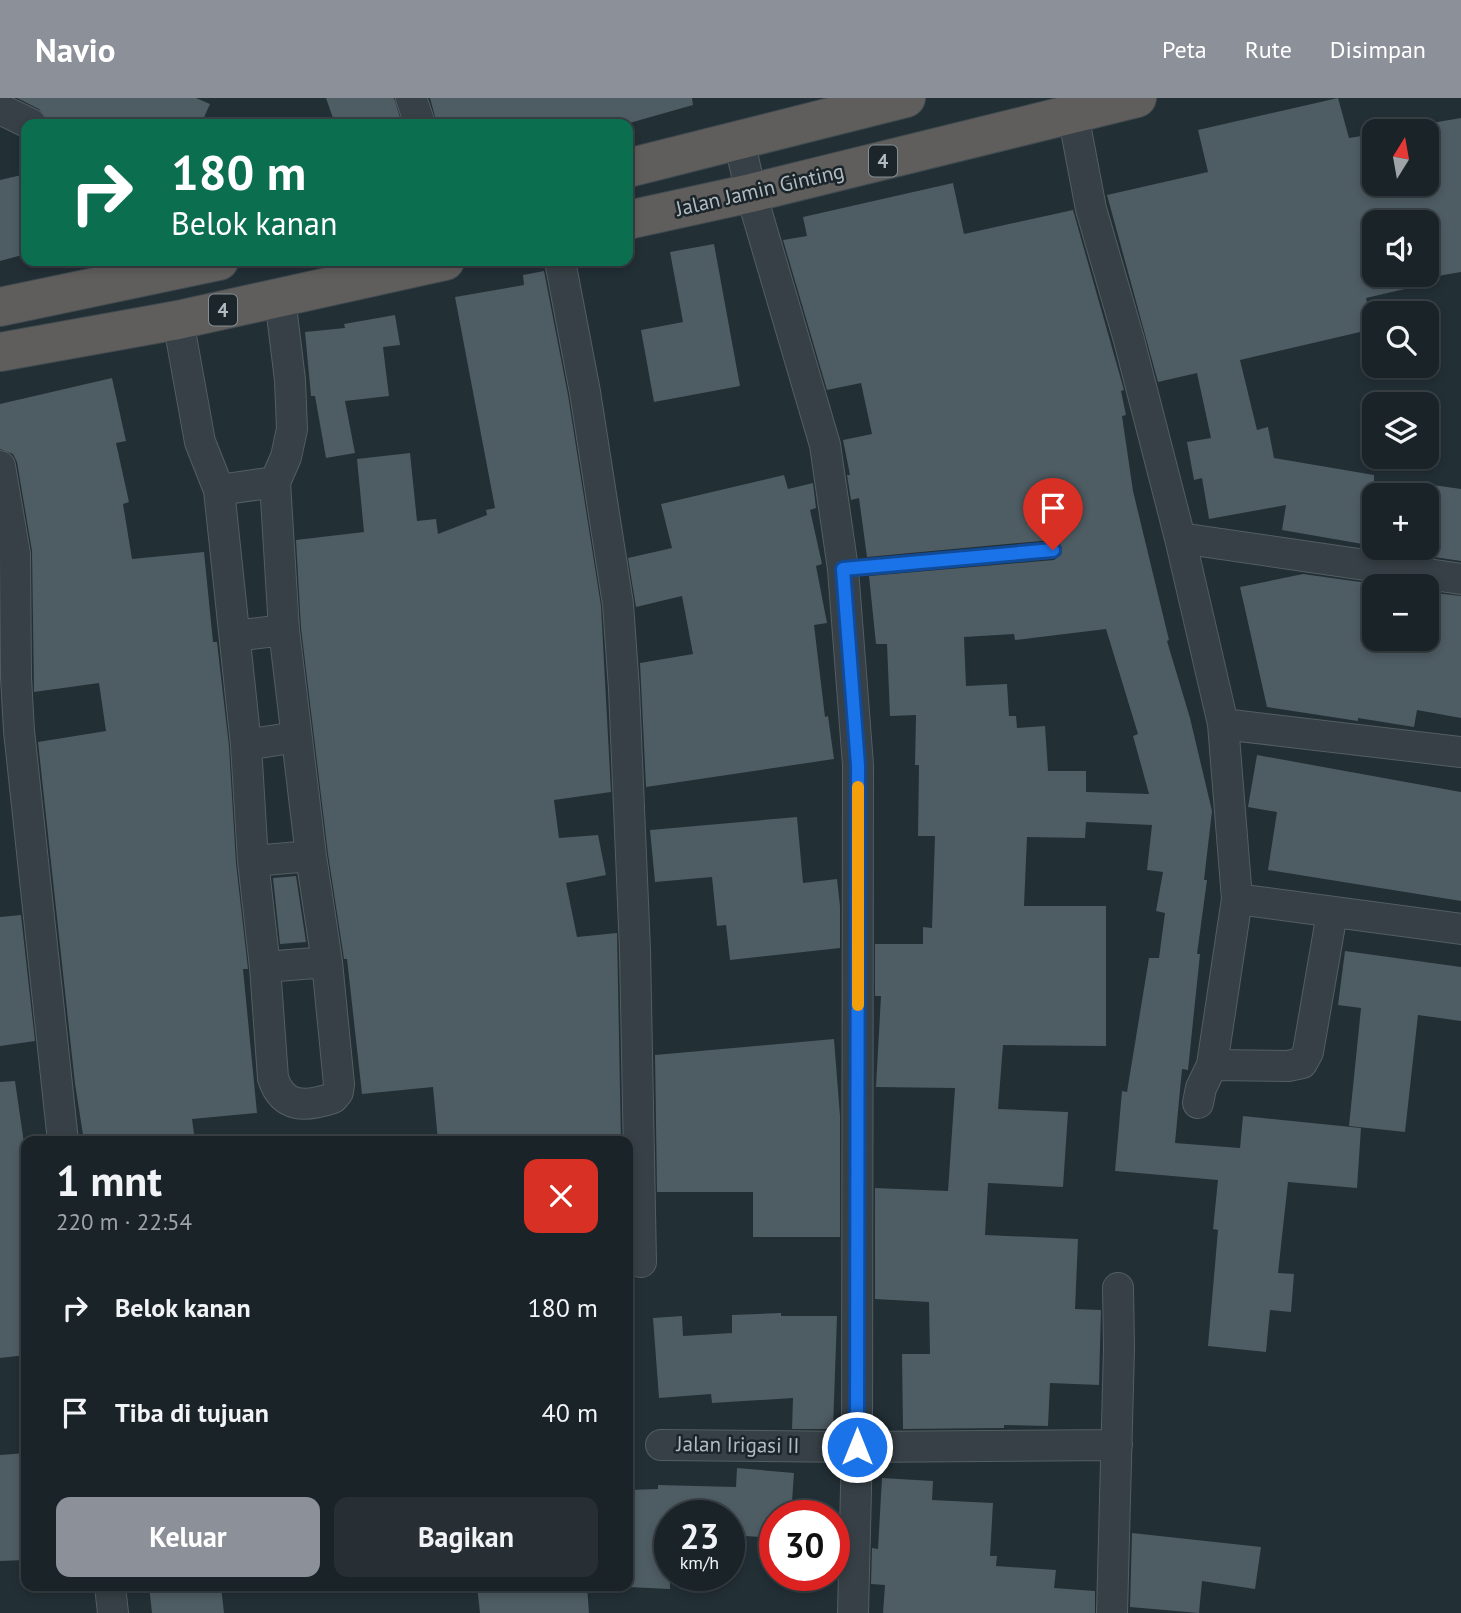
<!DOCTYPE html>
<html lang="id">
<meta charset="utf-8">
<style>
:root{--surface:#1a2328;--page:#272f34;--text:#f1f3f6;--muted:#9fa4a8;--line:#384045;--accent:#8c9099}
body{margin:0;font-family:"PT Sans",sans-serif;background:var(--page);color:var(--text);height:100vh;display:flex;flex-direction:column;font-size:26px;white-space:nowrap}
*{box-sizing:border-box;margin:0}
p{font-size:23px;color:var(--muted)}
.icon{flex:none;width:38px;height:38px;fill:none;stroke:currentColor;stroke-width:2;stroke-linecap:round;stroke-linejoin:round}
.map{position:relative;flex:1;overflow:hidden}
.details{position:absolute;left:21px;top:1038px;width:612px;height:455px;display:flex;flex-direction:column;background:var(--surface);border-radius:14px;box-shadow:0 4px 10px #0003,0 0 0 2px var(--line)}
.details>*{flex:none}
.hud{position:absolute;left:21px;top:21px;width:612px;height:147px;border-radius:14px;box-shadow:0 4px 10px #0003,0 0 0 2px var(--line);background:#0b6e4f;color:#fff;overflow:hidden}
.needle{width:46px;rotate:11deg}
.tools{position:absolute;left:1362px;top:21px;display:grid;gap:14px}
.tools a{display:grid;place-items:center;width:77px;height:77px;border-radius:14px;background:var(--surface);box-shadow:0 4px 10px #0003,0 0 0 2px var(--line);font-size:35px}
.speed{position:absolute;left:654px;top:1402px;display:flex;gap:14px;font-size:35px;font-weight:700;text-align:center}
.speed>*{display:grid;place-content:center;width:91px;height:91px;border-radius:50%;background:var(--surface);box-shadow:0 4px 10px #0003,0 0 0 2px var(--line);line-height:1}
.speed small{font-size:18px;font-weight:400}
.speed .limit{border:10px solid #d22;background:#fff;color:#111}
.pin{position:absolute;display:grid;place-items:center;width:60px;height:60px;color:#fff;margin:-72px -30px;border-radius:50% 50% 50% 0;rotate:-45deg;box-shadow:0 0 7px #0007}
.pin .icon{rotate:45deg}
.me{position:absolute;width:77px;margin:-38px;rotate:0deg;stroke-linejoin:round;filter:drop-shadow(0 0 5px #0008)}
.turn{display:flex;align-items:center;gap:24px;height:147px;padding:0 35px;font-size:32px}
.turn .icon{width:91px;height:91px;stroke-width:2.5}
.turn b{display:block;font-size:49px;line-height:60px}
.round{display:grid;place-items:center;flex:none;width:74px;height:74px;border-radius:14px;background:var(--page)}
.headline{display:flex;align-items:center;justify-content:space-between;height:119px;padding:0 35px}
h1{font-size:42px;font-weight:800;line-height:52px}
.action{display:flex;gap:14px;margin-top:auto;padding:14px 35px}
.action a{flex:1;height:80px;border-radius:14px;background:var(--accent);color:#fff;font-size:28px;font-weight:800;line-height:80px;text-align:center}
.action a+a{background:var(--page);color:var(--text)}
ul{padding:0;list-style:none}
li{display:flex;align-items:center;gap:21px;height:105px;padding:0 35px}
li div{flex:1}
li b{display:block;font-size:26px}
li em{font-style:normal}
header{display:flex;align-items:center;gap:42px;box-sizing:border-box;height:98px;padding:0 35px;background:var(--accent);color:#fff}
header strong{font-size:33px}
nav{display:flex;gap:38px;margin-inline-start:auto;font-size:24px}
.map>svg:first-child{display:block}
.building{fill:#4e5c63;fill-rule:evenodd}
.lines{fill:none;stroke-linecap:round;stroke-linejoin:round}
.service-casing{stroke:#535e63;stroke-width:16}
.minor-casing{stroke:#535e63;stroke-width:32}
.trunk-casing{stroke:#404b50;stroke-width:40}
.service{stroke:#364046;stroke-width:14}
.minor{stroke:#364046;stroke-width:30}
.trunk{stroke:#605e5c;stroke-width:38}
.route-casing{stroke:#114b97;stroke-width:18}
.route{stroke:#1a73e8;stroke-width:12}
.slow{stroke:#f59e0b;stroke-width:12}
.labels{text-anchor:middle;stroke-width:5;stroke-linejoin:round;paint-order:stroke}
.shield{fill:#1b252a;stroke:#838f94;stroke-width:2}
.shield-label{font-size:19px;font-weight:bold;fill:#b0bcc2}
.street-label{font-size:21px;fill:#b0bcc2;stroke:#1b252a}
</style>
<header>
<strong>Navio</strong>
<nav><a>Peta</a><a>Rute</a><a>Disimpan</a></nav>
</header>
<div class="map">
<svg width="1461" height="1515" viewBox="0 0 1461 1515">
<rect width="100%" height="100%" fill="#222f35"/>
<!-- building -->
<path class="building" d="M17,0H196L210,6L201,26H51L39,11Z
M326,0H394L402,26H335Z
M430,0H692L693,7L626,26H437Z
M1338,0L1349,40L1374,36V86H1426V26L1461,20V174L1426,180V124H1374V177H1421L1422,187L1366,200L1373,231L1240,262L1257,332L1268,329L1274,360L1374,377V448L1282,432L1286,407L1209,421L1202,380L1194,382L1187,344L1211,340L1197,275L1158,284L1107,97L1208,74L1198,32Z
M26,76V156L0,163V82Z
M953,85L964,136L1073,112L1124,292L1121,293L1126,317L1122,318L1133,393L1169,542L1167,543L1190,620L1212,713L1204,782H1207L1197,856H1200L1188,972L1182,971L1175,1045L1240,1050L1243,1018L1361,1030L1357,1090L1288,1084L1278,1175L1294,1176L1291,1214L1270,1212L1266,1254L1208,1248L1218,1132L1213,1131L1218,1082L1115,1073L1122,993L1127,994L1149,860H1159L1165,815L1156,813L1163,774L1147,772L1152,727L1086,724L1085,740L1027,739L1024,808H1106V948L1003,947L998,1011L1068,1014L1063,1089L988,1085L985,1137L1078,1141L1075,1211L1101,1212L1099,1287L1050,1285L1048,1328L1004,1327V1330L903,1331L902,1256H930L929,1204L875,1201V1090L948,1093L955,990L876,989L881,898H875V846H923V829L932,830L935,738H918L919,667H915L916,617L890,618L887,546H876L869,478L1054,462L1061,457L1062,450L1058,444L1052,442L867,459L859,400L851,402L847,377H850L843,342L872,336L861,285L827,292L783,142L807,138L803,119ZM1106,531L1138,636L1133,638L1149,696L1086,694V673H1048L1045,628L1017,630L1016,618H1009L1007,586L966,588L964,539L1014,536L1015,542Z
M714,146L740,288L654,304L641,232L683,224L670,154Z
M544,173L568,297L601,508L611,694L554,702L559,740L598,737L606,777L566,785L577,839L617,835L621,1043H438L433,989L362,996L347,861H344L328,756L301,530L296,442L364,434L357,361L410,355L417,423L436,421L438,436L487,417L486,412L495,410L455,199L524,187L523,177Z
M395,217L400,247L383,249L389,298L345,303L355,355L326,360L315,298H311L305,234L345,230L344,226Z
M112,280L126,343L116,345L129,404L123,406L132,461L204,454L213,544H217L229,648L236,765L248,871H243L257,1015L192,1021L195,1043H84L75,986L38,644L106,633L99,585L34,594L32,453L17,364L13,356L0,351V306Z
M784,377L788,391L813,385L816,410L810,412L822,466L816,468L827,525L814,527L825,619L828,618L834,661L646,689L640,565L693,556L682,498L636,509L628,460L672,450L661,406Z
M1426,386L1461,391V463L1400,454L1426,450Z
M1303,476L1389,488H1374V541H1426V494L1461,498V620L1417,612L1414,629L1358,620V623L1267,609L1240,489Z
M1257,657L1461,694V803L1268,772L1277,714L1248,709Z
M797,719L803,785L837,781L840,808V850L730,862L726,827L717,828L712,779L655,784L650,732Z
M296,778L306,844L280,846L273,780Z
M21,817L35,943L0,948V819Z
M1345,853L1461,869V923L1418,917L1405,1034L1349,1028L1361,910L1338,907Z
M834,941L840,1018V1139H753V1094H657L655,957Z
M15,983L26,1059V1257L0,1260V984Z
M781,1215V1218H837L833,1331H792L793,1300L712,1305L711,1296L659,1300L653,1220L682,1218L683,1238L732,1235V1217Z
M26,1355V1462L0,1463V1357Z
M737,1370L794,1375L791,1418H775V1440L730,1437V1418H670V1491L628,1489V1392L658,1391V1387L736,1389Z
M882,1380L933,1383L932,1402L993,1405L990,1458H997L996,1468L1056,1472L1054,1490L1095,1493V1515H883L885,1487L871,1486L872,1450L878,1451Z
M1132,1435L1261,1449L1255,1491L1202,1483L1199,1515L1130,1509Z
M149,1488H221L224,1515H152Z
M477,1488H587L589,1515H480Z"/>
<g class="lines">
<defs>
<path id="service" d="M843,471L1053,452"/>
<path id="minor" d="M411,0L420,26
M0,11L31,26
M1073,16L1091,111L1129,242L1180,440L1223,626
M739,42L751,95L825,347L843,471L858,667L857,1349L853,1515
M560,163L585,294L618,506L624,591L635,852L641,1164
M178,222L200,344L219,392L246,647L253,763L265,869L273,980C283,1011 306,1009 333,1000L338,994L339,986L327,864L311,758L284,532L275,384L286,359L292,331L290,282L280,200
M0,368L15,456L16,579L19,633L63,1043
M219,392L275,384
M1180,440L1461,481
M235,538L284,532
M246,647L296,639
M253,763L311,758
M1237,801L1461,831
M1332,815L1308,954L1302,965L1288,968L1212,967L1237,801L1223,626L1461,654
M265,869L327,864
M1198,1005L1201,990L1212,967
M661,1347L857,1349L1117,1347
M110,1488L113,1515
M1112,1515L1119,1250L1118,1190"/>
<path id="trunk" d="M628,70L906,0
M628,122L751,95L1137,0
M0,209L219,163
M0,254L178,222L445,163"/>
</defs>
<!-- service casing -->
<use href="#service" class="service-casing"/>
<!-- minor casing -->
<use href="#minor" class="minor-casing"/>
<!-- trunk casing -->
<use href="#trunk" class="trunk-casing"/>
<!-- service -->
<use href="#service" class="service"/>
<!-- minor -->
<use href="#minor" class="minor"/>
<!-- trunk -->
<use href="#trunk" class="trunk"/>
</g>
<g class="lines">
<defs>
<path id="route" d="M857,1349L858,667L843,471L1053,452"/>
</defs>
<!-- route casing -->
<use href="#route" class="route-casing"/>
<!-- route -->
<use href="#route" class="route"/>
<!-- slow -->
<path class="slow" d="M858,907V689"/>
</g>
<g class="labels">
<!-- shield labels -->
<g class="shield">
<rect x="869" y="47.5" width="28" height="31" rx="5"/>
<rect x="209" y="196.5" width="28" height="31" rx="5"/>
</g>
<g class="shield-label">
<text x="883" y="70">4</text>
<text x="223" y="219">4</text>
</g>
<!-- street labels -->
<g class="street-label">
<text transform="translate(760 92) rotate(-13)" y="7">Jalan Jamin Ginting</text>
<text transform="translate(738 1347) rotate(1)" y="7">Jalan Irigasi II</text>
</g>
</g>
</svg>
<div class="tools">
<a><svg class="needle" viewBox="-14 -14 28 28"><path d="M0-13l5 13h-10z" fill="#e53935"/><path d="M0 13l5-13h-10z" fill="#9fa4a8"/></svg></a>
<a><svg class="icon" aria-label="sound" viewBox="0 0 24 24"><path d="M4 9h4l5-4v14l-5-4H4zM17 9q2 3 0 6"/></svg></a>
<a><svg class="icon" aria-label="search" viewBox="0 0 24 24"><circle cx="10" cy="10" r="6"/><path d="M15 15l6 6"/></svg></a>
<a><svg class="icon" aria-label="layers" viewBox="0 0 24 24"><path d="M12 4l9 5-9 5-9-5zM3 14l9 5 9-5"/></svg></a>
<a>+</a>
<a>−</a>
</div>
<div class="speed"><div>23<small>km/h</small></div><div class="limit">30</div></div>
<div class="pin" style="left:1053px;top:452px;background:#d93025"><svg class="icon" aria-label="arrive" viewBox="0 0 24 24"><path d="M6 21V4h12l-3 4 3 4H6"/></svg></div>
<svg class="me" style="left:857px;top:1349px" viewBox="-20 -20 40 40"><circle r="17" fill="#1a73e8" stroke="#fff" stroke-width="3"/><path d="M0-11L8 9 0 5-8 9z" fill="#fff"/></svg>
<div class="hud">
<div class="turn"><svg class="icon" aria-label="right" viewBox="0 0 24 24"><path d="M7 20v-9h11M14 6l5 5-5 5"/></svg><div><b>180 m</b>Belok kanan</div></div>
</div>
<section class="details">
<div class="headline"><div><h1>1 mnt</h1><p>220 m · 22:54</p></div><a class="round" style="background:#d93025;color:#fff"><svg class="icon" aria-label="close" viewBox="0 0 24 24"><path d="M6 6l12 12M18 6L6 18"/></svg></a></div>
<ul>
<li><svg class="icon" aria-label="right" viewBox="0 0 24 24"><path d="M7 20v-9h11M14 6l5 5-5 5"/></svg><div><b>Belok kanan</b></div><em>180 m</em></li>
<li><svg class="icon" aria-label="arrive" viewBox="0 0 24 24"><path d="M6 21V4h12l-3 4 3 4H6"/></svg><div><b>Tiba di tujuan</b></div><em>40 m</em></li>
</ul>
<div class="action"><a>Keluar</a><a>Bagikan</a></div>
</section>
</div>
